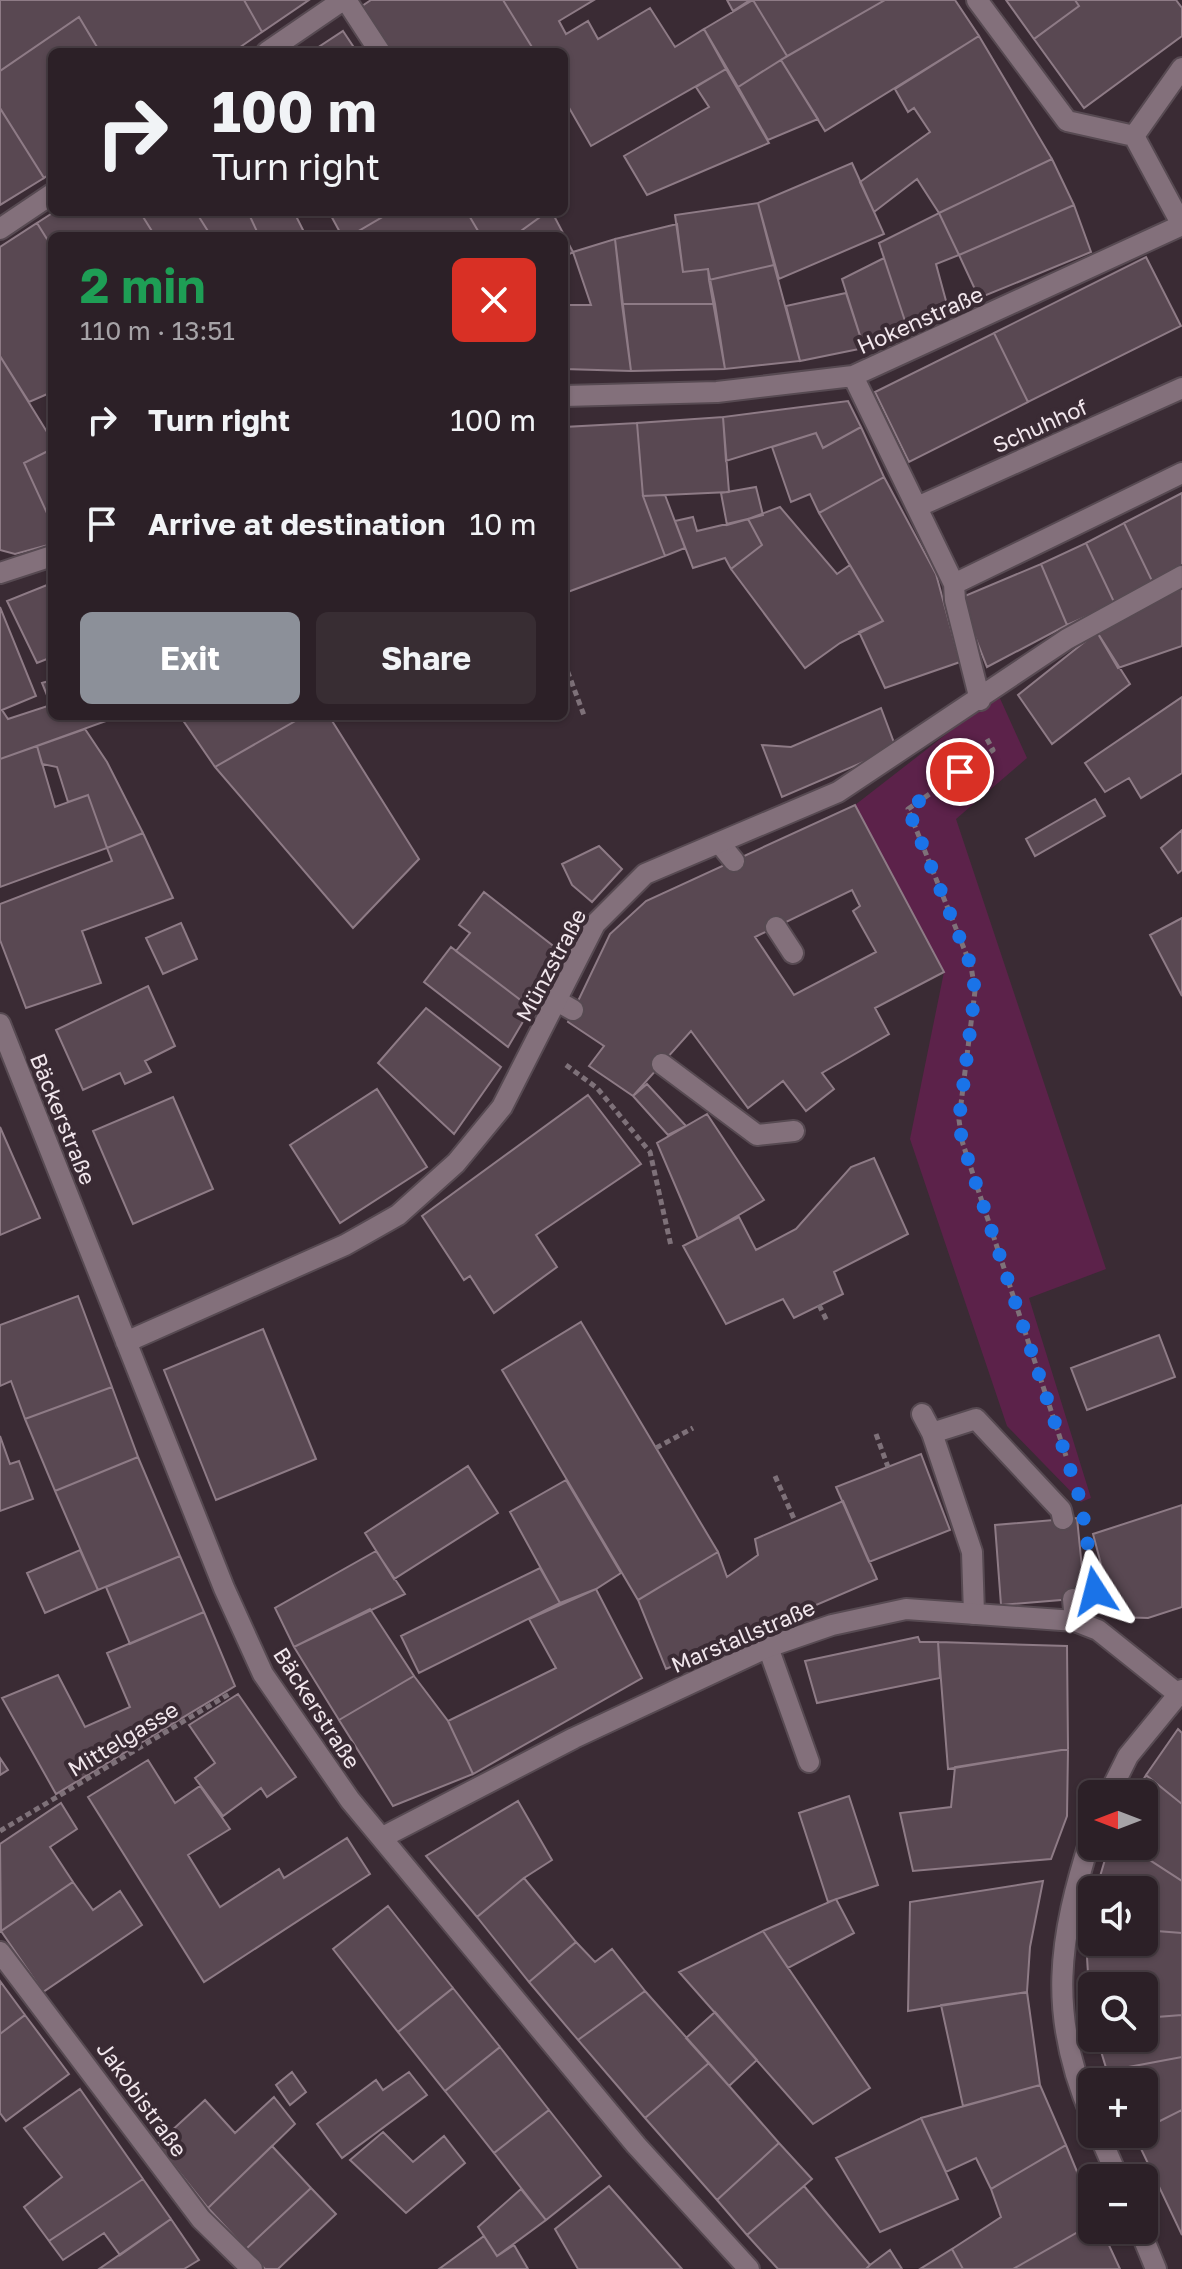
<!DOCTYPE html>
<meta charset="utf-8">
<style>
:root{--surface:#2c2027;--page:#382d33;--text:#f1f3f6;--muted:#a6a3a7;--line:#483e44;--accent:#8c9099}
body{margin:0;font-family:"Golos Text",sans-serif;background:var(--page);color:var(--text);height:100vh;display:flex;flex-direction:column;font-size:30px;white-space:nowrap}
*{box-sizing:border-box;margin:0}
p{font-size:26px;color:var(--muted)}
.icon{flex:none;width:44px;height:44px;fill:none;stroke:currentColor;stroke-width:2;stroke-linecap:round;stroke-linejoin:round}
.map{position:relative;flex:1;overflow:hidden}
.panel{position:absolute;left:48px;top:232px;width:520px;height:488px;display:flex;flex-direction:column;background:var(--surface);border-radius:12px;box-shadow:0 2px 6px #0004,0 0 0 2px var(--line)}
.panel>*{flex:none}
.banner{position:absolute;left:48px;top:48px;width:520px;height:168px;border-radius:12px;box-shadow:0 2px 6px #0004,0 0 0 2px var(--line);background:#2c2027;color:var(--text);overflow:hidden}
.needle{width:52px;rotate:270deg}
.buttons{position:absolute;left:1078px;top:1780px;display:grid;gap:16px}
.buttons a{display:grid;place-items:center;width:80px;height:80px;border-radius:12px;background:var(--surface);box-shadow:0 2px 6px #0004,0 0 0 2px var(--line);font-size:40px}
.pin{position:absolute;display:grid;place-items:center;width:68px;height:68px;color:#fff;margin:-34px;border:4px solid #fff;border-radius:50%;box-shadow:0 2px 8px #0007}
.me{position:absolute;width:88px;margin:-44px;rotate:351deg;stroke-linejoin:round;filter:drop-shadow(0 0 6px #0008)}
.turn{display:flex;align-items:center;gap:28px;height:168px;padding:0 32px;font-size:36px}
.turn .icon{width:104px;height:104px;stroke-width:2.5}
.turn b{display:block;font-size:56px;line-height:68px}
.round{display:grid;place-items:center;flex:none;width:84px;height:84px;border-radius:12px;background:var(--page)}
.head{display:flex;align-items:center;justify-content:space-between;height:136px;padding:0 32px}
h1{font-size:48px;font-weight:700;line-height:60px;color:#1e9e55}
.primary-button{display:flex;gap:16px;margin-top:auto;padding:16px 32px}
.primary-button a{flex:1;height:92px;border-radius:12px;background:var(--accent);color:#fff;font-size:32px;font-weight:700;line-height:92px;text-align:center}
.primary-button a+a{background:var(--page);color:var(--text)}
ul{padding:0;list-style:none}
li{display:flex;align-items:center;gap:24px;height:104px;padding:0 32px}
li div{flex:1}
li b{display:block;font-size:30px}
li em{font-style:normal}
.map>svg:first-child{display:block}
.green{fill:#5c224a}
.building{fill:#594852;stroke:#8e7b86;stroke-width:2;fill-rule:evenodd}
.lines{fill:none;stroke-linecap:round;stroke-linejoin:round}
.lane-casing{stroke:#574a52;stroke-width:24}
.street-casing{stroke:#574a52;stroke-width:24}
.path{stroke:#7e7179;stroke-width:5;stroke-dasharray:6 4;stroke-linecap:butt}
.lane{stroke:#83707b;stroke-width:20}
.street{stroke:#83707b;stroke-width:20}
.route{stroke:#1a73e8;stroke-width:14;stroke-dasharray:0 25.2}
.labels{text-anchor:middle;stroke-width:8;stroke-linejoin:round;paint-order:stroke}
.street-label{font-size:22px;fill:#f1e6ec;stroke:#3a2b34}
</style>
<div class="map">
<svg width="1182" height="2269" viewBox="0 0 1182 2269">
<rect width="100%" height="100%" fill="#3a2b34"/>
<!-- green -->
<path class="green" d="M998,694L1027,758L956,819L1106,1269L1029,1298L1091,1498L1081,1502L1007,1426L910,1139L944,972L855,805Z"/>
<!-- building -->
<path class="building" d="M0,0H244L262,32L233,52H100L79,17L0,71Z
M244,0H309L262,32Z
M371,0H503L535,52H387L359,8Z
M503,0H594L559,21L566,34L588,21L598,39L650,8L675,47L704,29L726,69L591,146L564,99V52H535Z
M727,0H750L733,11Z
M753,0H885L787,56Z
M753,0L787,56L738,87L704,29Z
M885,0H955L979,36L825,131L781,60Z
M1006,0H1075L1079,6L1034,39Z
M1075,0H1176L1182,8V36L1084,108L1034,39L1079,6Z
M79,17L100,52H52V172L44,178L0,108V71Z
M343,31L357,52H311Z
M979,36L1052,159L939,213L917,179L874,212L860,182L930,132L914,108L908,112L895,89Z
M781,60L818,119L768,140L738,87Z
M726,69L769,143L647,195L624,156L709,107L696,87Z
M0,108L44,178L0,205Z
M1052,159L1074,205L959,255L939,213Z
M852,163L884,234L779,279L758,203Z
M758,203L774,265L709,280L708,269L683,272L675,215Z
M1074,205L1091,252L979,298L959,255Z
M54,212H140L155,236H52V247L37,223Z
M140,212H196L211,236H155Z
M196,212H248L259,236H211Z
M248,212H294L306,236H259Z
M329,212H391L350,236H342Z
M391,212H467L481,236H350Z
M467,212H547L514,236H481Z
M547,212H552L573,252L564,257V236H514Z
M939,213L959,255L936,264L949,312L908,330L879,243Z
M37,223L52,247V392L29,402L0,356V247Z
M677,224L683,272L708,269L715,304H622L615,239Z
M615,239L631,371L564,369V305H591L573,252Z
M1146,257L1181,326L1028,402L994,333Z
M884,258L908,330L864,348L842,279Z
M774,265L800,361L725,369L709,280Z
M846,293L864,348L800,361L786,306Z
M622,304H715L725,369L631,371Z
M994,333L1028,402L909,462L875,392Z
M0,356L52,440V449L24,463L52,524V544L15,554L0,550Z
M848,401L861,427L823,448L816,433L726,461L723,417Z
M723,417L729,492L643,496L637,423Z
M637,423L643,496L665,556L565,593L564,427Z
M861,427L884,477L819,513L810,494L791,502L772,447L816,433L823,448Z
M52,449V524L24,463Z
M884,477L936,574L960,662L885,688L859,632L883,621L819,513Z
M756,487L763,515L727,525L721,493Z
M1182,493V572L1154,585L1124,523Z
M665,495L685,548L665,556L643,496Z
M780,507L837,574L850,565L883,621L840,643L805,668L731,569L762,545L748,519Z
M693,517L697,531L748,519L762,545L731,569L725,558L693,568L675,521Z
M1124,523L1154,585L1115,604L1086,543Z
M1086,543L1115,604L1067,625L1041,564Z
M1041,564L1067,625L987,667L960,598Z
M52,583V657L37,663L7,601Z
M1182,584V646L1118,668L1097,632Z
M0,607L36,696L2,710L8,719L51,705L42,683L52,680V716H107L109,720L0,759Z
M1097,632L1130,684L1052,744L1018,695Z
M1182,697V773L1141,798L1129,778L1105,792L1085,763Z
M881,708L896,748L782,797L762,745L791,747Z
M180,716H304L215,767Z
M304,716H329L419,859L353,928L215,767Z
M85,729L107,762L143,833L107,848L88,795L68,802L57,767L42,764L37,746Z
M37,746L55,807L88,795L107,848L0,887V759Z
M1095,799L1105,816L1035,856L1026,839Z
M855,805L944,972L875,1008L889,1034L822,1073L834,1089L806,1111L783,1081L748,1108L691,1031L633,1096L589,1066L604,1046L568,1022L610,934L646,901ZM852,890L860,906L853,911L876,952L794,995L755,937Z
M1182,830V870L1178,873L1161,848Z
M143,833L173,898L82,931L101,983L26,1008L0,940V904L112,861L107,848Z
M599,846L622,869L592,902L572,885L562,864Z
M484,892L565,955L531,1008L456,951L470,933L459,925Z
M1182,918V996L1150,935Z
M181,923L197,959L163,974L146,938Z
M451,947L531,1008L508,1047L424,982Z
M148,986L175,1046L145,1061L151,1072L125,1084L120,1073L83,1090L56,1030Z
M426,1008L501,1067L454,1134L378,1063Z
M647,1084L686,1126L668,1135L633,1096Z
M377,1089L427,1167L340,1223L290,1145Z
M588,1095L641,1164L536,1235L557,1267L494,1313L470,1276L464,1280L422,1216Z
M173,1097L213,1189L133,1224L93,1131Z
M707,1114L764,1200L698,1239L657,1143Z
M0,1127L40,1218L0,1235Z
M874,1158L908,1234L834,1272L843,1294L794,1318L783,1299L726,1324L683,1246L739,1217L756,1250L796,1229L851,1167Z
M78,1296L112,1387L25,1419L11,1381L0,1386V1325Z
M581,1322L718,1552L638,1600L502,1370Z
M263,1329L316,1459L216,1500L164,1370Z
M1159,1335L1175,1377L1087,1410L1071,1368Z
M112,1387L138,1457L55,1491L25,1419Z
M0,1436L10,1464L19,1461L33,1499L0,1511Z
M921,1454L950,1530L869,1562L836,1487Z
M138,1457L180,1556L98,1590L55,1491Z
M468,1466L498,1513L394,1579L365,1533Z
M566,1480L621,1573L596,1589L560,1603L510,1512Z
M843,1501L877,1579L666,1669L638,1600L718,1552L727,1577L758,1555L755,1539Z
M1182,1505V1607L1148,1618L1115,1617L1093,1534Z
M1077,1518L1085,1598L1001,1605L995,1525Z
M80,1550L98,1590L45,1613L27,1573Z
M376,1551L405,1594L294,1647L275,1608Z
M180,1556L204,1612L130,1644L106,1587Z
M540,1568L560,1603L419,1673L401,1636Z
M596,1589L642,1678L473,1774L448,1721L556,1668L529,1619Z
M370,1609L414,1676L339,1720L294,1647Z
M204,1612L235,1686L56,1794L2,1698L58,1675L85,1727L130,1707L107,1653Z
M918,1637L920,1642H938L940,1678L817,1703L805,1661Z
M938,1642L1067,1646L1068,1749L948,1769Z
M414,1676L448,1721L473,1774L393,1806L339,1720Z
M238,1694L296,1777L267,1797L261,1788L223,1816L195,1778L215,1763L189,1725Z
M1178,1729L1182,1733V1804L1146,1775Z
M1068,1749L1067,1816L1051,1859L913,1871L900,1813L951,1807L955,1767Z
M0,1758L8,1770L0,1775Z
M148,1760L175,1803L200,1786L230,1829L188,1855L220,1907L279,1869L284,1878L347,1838L370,1874L204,1982L88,1797Z
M1146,1775L1182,1804V1881L1128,1846H1144V1794H1135Z
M849,1796L878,1885L828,1902L799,1813Z
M518,1801L552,1860L524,1878L477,1917L426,1856Z
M61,1803L77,1829L50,1847L73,1882L1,1931L0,1844Z
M1109,1846H1128L1182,1881V1933L1144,1930V1890H1096Z
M524,1878L576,1942L529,1982L477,1917Z
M1043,1881L1030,1947L1027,1992L908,2011L910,1902Z
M73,1882L93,1910L120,1891L142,1925L43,1992L1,1931Z
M836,1899L854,1933L788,1968L763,1931Z
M1092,1902V1925H1085Z
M388,1906L453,1988L398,2032L333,1949Z
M1085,1925H1092V1942H1144V1930L1182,1933V2015L1144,2018V1986H1092L1091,2022Z
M763,1931L870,2088L813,2124L679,1972Z
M576,1942L595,1962L612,1949L645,1991L578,2040L529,1982Z
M0,1981L25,2015L0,2034Z
M453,1988L500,2047L445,2091L398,2032Z
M645,1991L709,2063L645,2118L578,2040Z
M1027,1992L1040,2085L963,2106L941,2005Z
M715,2012L757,2060L729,2086L686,2038Z
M25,2015L69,2074L6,2121L0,2113V2034Z
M1182,2015V2057L1107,2071L1097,2038H1144V2018Z
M500,2047L549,2110L494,2153L445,2091Z
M1182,2057V2110L1144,2129V2082H1112L1107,2071Z
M709,2063L779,2143L717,2200L645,2118Z
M292,2072L306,2092L290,2105L276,2085Z
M409,2072L427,2095L342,2158L317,2124L376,2080L383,2090Z
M1040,2085L1066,2145L991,2189L976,2158L946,2172L921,2118Z
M80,2089L143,2179L49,2241L24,2207L62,2177L24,2128Z
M274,2097L295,2124L208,2208L157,2144L205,2100L235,2133Z
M549,2110L601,2176L546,2220L494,2153Z
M1182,2110V2235L1134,2134H1144V2129Z
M921,2118L958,2199L880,2232L836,2158Z
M383,2132L413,2162L444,2136L465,2163L406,2213L350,2160Z
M779,2143L812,2179L747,2235L717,2200Z
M1066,2145L1092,2208V2224L1013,2269H963L952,2249L1001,2217L991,2189Z
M272,2146L311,2188L246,2249L208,2208Z
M143,2179L171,2219L120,2255L104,2233L63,2260L49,2241Z
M609,2186L682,2269H578L555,2229Z
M804,2186L870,2265L866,2269H778L747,2235Z
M311,2188L336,2214L278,2269H265L246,2249Z
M521,2189L546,2220L497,2256L478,2227Z
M171,2219L199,2260L184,2269H99Z
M1092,2224V2230H1102L1120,2269H1013Z
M484,2236L497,2256L514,2245L528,2269H439Z
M952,2249L963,2269H920Z
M890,2250L902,2269H866L870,2265Z"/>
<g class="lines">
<defs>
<path id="lane" d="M721,845L734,861
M776,927L793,953
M557,1001L573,1010
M662,1064L757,1135L794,1131
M922,1414L932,1433L972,1552L974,1614
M932,1433L976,1419L1061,1510L1063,1519
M1073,1599L1075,1621
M768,1647L809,1762
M0,1952L201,2219L252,2269"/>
<path id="street" d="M346,0L380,52
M267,52L343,0
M1134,136L1182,68
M0,229L52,194
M853,376L954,584L955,600L980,700
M564,396L717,392L853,376L1182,225L1134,136L1067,121L977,0
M917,507L1182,388
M0,573L52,556
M954,584L1182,473
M0,1024L224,1588L263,1674L350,1800L636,2145L749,2269
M126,1342L345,1245L398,1215L456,1163L502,1107L595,924L645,874L838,792L1067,639L1182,576
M1109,1794L1128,1756L1182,1690
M1092,1834C1058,1940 1047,2014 1092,2118
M383,1837L574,1738L768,1647L832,1625L906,1609L1075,1621L1098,1630L1178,1694
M1099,2134L1118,2178
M1140,2230L1156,2269"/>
</defs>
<!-- lane casing -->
<use href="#lane" class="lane-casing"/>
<!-- street casing -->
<use href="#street" class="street-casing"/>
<!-- path -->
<path class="path" d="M564,662L585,718
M987,739L993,750L908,809L971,966L975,991L959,1120L962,1141L1066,1456
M566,1065L597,1088L650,1152L671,1246
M819,1305L827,1321
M876,1434L888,1467
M656,1448L693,1428
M775,1476L795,1521
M0,1831L231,1693"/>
<!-- lane -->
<use href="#lane" class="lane"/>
<!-- street -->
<use href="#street" class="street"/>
</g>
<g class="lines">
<!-- route -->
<path class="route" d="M960,772L908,809L971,966L975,991L959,1120L962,1141L1081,1502L1095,1591"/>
</g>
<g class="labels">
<!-- street labels -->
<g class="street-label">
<text transform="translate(920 320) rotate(-24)" y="8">Hokenstraße</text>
<text transform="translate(1040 426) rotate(-24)" y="8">Schuhhof</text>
<text transform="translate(551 965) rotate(-62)" y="8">Münzstraße</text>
<text transform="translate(63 1119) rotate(68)" y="8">Bäckerstraße</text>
<text transform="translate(743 1636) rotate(-23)" y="8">Marstallstraße</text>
<text transform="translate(317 1708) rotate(57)" y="8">Bäckerstraße</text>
<text transform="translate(123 1739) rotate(-31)" y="8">Mittelgasse</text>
<text transform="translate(142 2099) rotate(54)" y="8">Jakobistraße</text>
</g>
</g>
</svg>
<div class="buttons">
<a><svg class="needle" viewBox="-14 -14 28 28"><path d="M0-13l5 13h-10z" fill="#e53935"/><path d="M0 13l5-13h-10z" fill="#a6a3a7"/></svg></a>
<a><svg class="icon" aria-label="sound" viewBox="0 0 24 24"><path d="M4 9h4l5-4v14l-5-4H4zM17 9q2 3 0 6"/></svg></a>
<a><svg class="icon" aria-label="search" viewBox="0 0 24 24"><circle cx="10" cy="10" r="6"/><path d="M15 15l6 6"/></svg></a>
<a>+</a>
<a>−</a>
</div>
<div class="pin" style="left:960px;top:772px;background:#d93025"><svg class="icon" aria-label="arrive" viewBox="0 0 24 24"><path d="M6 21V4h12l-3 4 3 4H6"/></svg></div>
<svg class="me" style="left:1095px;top:1591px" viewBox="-20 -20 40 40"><path d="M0-17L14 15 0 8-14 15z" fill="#1a73e8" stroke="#fff" stroke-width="4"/></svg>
<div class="banner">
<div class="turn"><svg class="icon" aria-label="right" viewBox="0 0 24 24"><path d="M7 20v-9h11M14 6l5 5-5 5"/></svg><div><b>100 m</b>Turn right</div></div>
</div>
<section class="panel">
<div class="head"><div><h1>2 min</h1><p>110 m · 13:51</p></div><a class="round" style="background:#d93025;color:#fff"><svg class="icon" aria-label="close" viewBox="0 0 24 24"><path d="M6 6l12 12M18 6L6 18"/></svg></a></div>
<ul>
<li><svg class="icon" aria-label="right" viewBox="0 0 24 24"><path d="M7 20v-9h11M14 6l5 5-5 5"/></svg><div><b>Turn right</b></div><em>100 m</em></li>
<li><svg class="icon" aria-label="arrive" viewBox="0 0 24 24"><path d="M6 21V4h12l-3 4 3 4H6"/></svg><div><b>Arrive at destination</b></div><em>10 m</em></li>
</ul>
<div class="primary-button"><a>Exit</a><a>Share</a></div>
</section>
</div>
